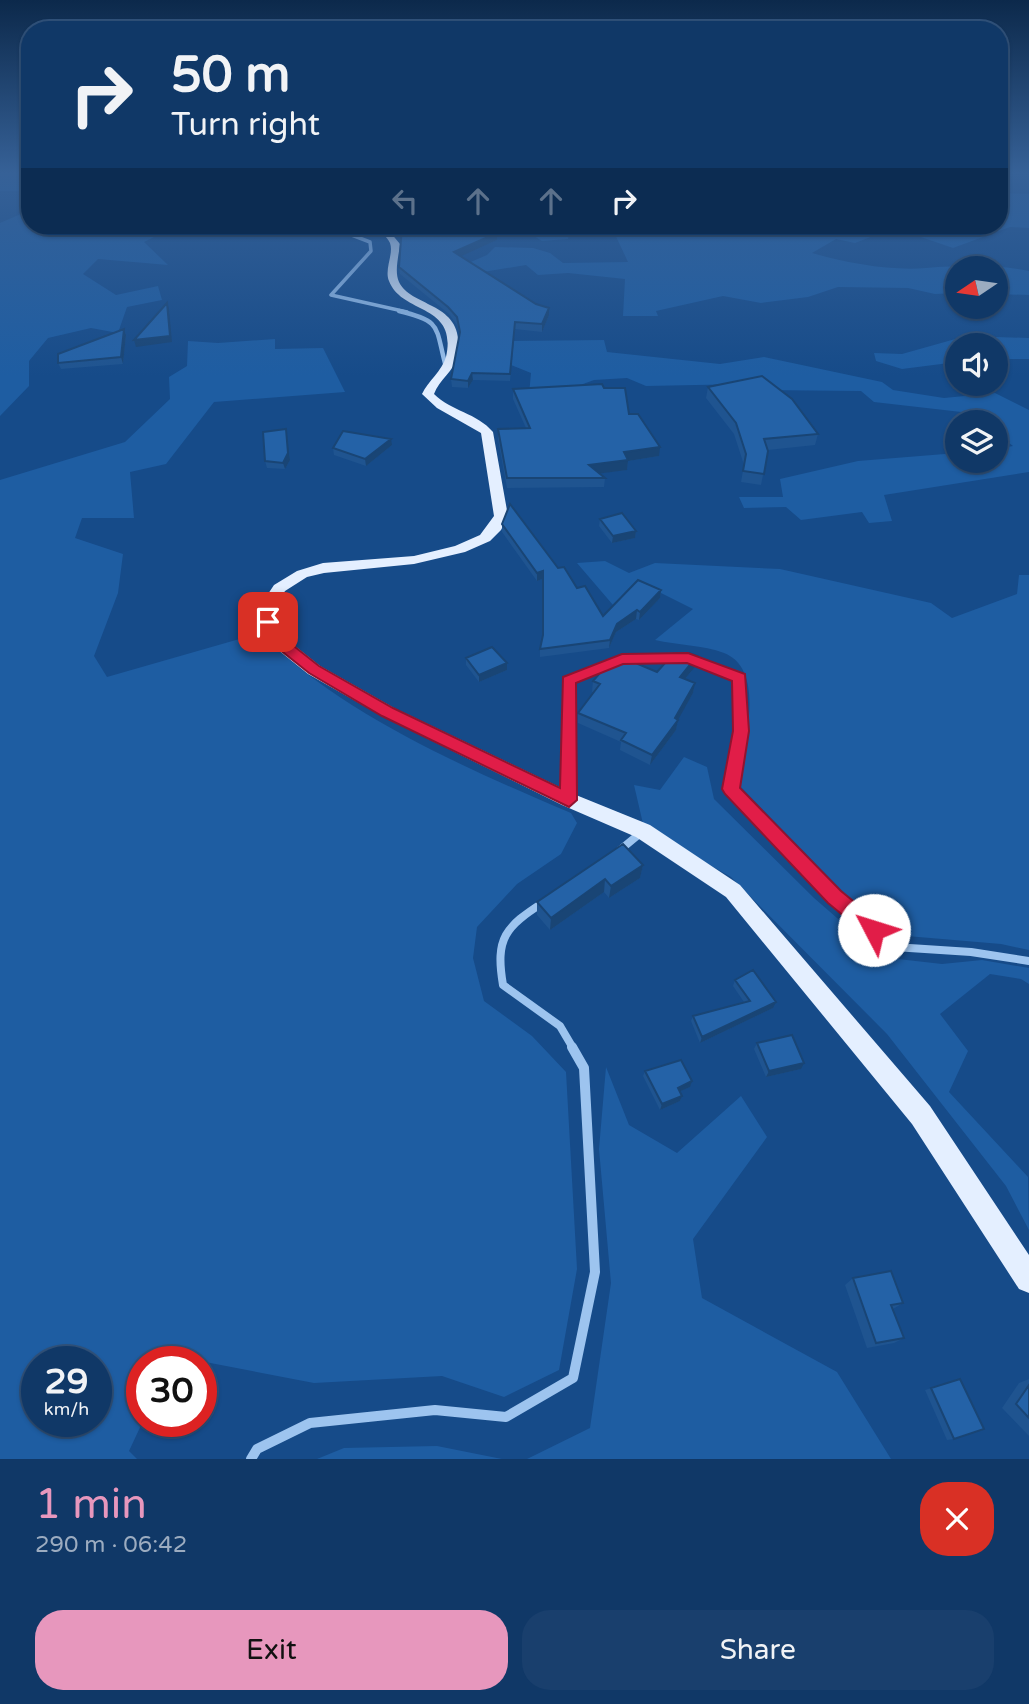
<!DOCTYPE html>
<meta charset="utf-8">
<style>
:root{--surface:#103867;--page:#193f6d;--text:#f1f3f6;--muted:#9cacc0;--line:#30527b;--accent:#e797bd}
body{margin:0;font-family:"Varela Round",sans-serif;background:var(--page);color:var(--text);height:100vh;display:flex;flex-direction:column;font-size:26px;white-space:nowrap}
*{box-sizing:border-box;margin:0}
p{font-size:23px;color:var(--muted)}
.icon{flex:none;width:38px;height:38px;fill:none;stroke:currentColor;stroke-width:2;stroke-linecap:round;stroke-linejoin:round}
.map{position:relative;height:1459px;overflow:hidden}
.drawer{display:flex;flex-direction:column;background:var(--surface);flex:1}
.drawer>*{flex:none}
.top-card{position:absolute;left:21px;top:21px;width:987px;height:214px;border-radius:28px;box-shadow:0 2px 5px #0004,0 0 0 2px var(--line);background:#103867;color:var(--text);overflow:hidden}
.needle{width:46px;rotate:257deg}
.buttons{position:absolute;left:945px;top:256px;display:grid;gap:14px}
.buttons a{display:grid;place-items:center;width:63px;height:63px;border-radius:50%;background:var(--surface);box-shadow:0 2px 5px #0004,0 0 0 2px var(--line);font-size:35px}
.speed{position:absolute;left:21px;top:1346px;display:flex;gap:14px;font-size:35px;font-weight:700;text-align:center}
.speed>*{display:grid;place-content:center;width:91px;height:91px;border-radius:50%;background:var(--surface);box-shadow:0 2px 5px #0004,0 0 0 2px var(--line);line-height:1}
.speed small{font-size:18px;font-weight:400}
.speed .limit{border:10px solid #d22;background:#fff;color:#111}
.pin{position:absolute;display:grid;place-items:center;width:60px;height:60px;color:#fff;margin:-30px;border-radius:14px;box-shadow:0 4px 10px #0006}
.me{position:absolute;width:77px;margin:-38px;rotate:310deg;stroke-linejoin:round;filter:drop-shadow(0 0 5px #0008)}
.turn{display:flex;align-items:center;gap:24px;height:147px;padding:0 35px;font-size:32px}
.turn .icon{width:91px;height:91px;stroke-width:2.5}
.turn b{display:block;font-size:49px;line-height:60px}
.lanes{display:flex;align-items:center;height:66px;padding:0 35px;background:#0003;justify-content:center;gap:35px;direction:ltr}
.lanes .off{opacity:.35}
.round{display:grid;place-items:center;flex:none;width:74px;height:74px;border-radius:28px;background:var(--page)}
.headline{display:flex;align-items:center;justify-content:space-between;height:119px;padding:0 35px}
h1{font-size:42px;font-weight:600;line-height:52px;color:var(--accent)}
.cta{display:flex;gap:14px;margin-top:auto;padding:14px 35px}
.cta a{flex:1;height:80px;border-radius:28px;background:var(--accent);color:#111;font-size:28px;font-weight:600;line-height:80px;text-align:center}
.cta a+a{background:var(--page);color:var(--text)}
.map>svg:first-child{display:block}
.green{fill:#1e5da2;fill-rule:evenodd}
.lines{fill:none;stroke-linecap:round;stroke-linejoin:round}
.minor-far4{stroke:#9dc4ef;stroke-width:3.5}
.minor-far3{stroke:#9dc4ef;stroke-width:4.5}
.minor-far2{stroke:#9dc4ef;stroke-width:6}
.minor-far1{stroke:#9dc4ef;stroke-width:8}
.minor{stroke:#9dc4ef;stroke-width:10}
.primary{fill:#e4efff;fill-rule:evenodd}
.wall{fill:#1f5490}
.shaded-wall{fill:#194575}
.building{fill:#2462a7;stroke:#194575;stroke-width:2}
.route{fill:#e11d48;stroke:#92132f;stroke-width:2}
</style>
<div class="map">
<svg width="1029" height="1459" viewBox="0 0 1029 1459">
<rect width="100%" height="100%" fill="#164b89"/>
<!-- green -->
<path class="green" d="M0,172H30V187L23,191H0Z
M999,193L1029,194V228L1010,227L953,248L915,235L881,233L855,243L836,239L812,253C847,263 890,271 926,268C960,265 996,264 1029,271V295L996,294V268H957V293L935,294L908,288L838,287L808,297L761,303L723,296L656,311L658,316H623L625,279L568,273L538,275L526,265L471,274L466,264L487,255L495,247L533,248L550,253L563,263L628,262L612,228L570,230L568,239L542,241L518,226H999Z
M30,210V226H134L158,235L144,242L168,265L98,259L83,274L116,295L158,286L162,300L127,307L118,333L91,328L48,338L29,361V386L0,416V223Z
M966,336L1029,338V359H996V345H957V362L902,369L876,361L874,353L902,354Z
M275,339V349L323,348L345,392L214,402L166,464L130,472L134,518H82L75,538L123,554L118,593L94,656L107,677L260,633C341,714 467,769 571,813L577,823L561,854L517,884L477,927L473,958L484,1001L532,1036L566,1072L577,1269L559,1370L504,1397L442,1376L314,1383L174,1356L171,1361L142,1362L143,1421L129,1451L137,1459H0V480L125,442L170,399L169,377L187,366L188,341L218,343ZM37,1362H96V1421H37Z
M604,340L607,352L720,364L764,357L882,382L893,390L944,398L995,393L1029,410V472L884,495L892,521L869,523L862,512L801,520L786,507L744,508L739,497H783L780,479L858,461L957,453V460H996V449L1013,446L996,433V422H982L970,413L874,402L861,391L759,390L747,384L646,386L627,378L594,380L572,388L529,395L531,373L506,363L508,341Z
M605,561L629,573L655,563L780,569L931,603L952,618L1017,594L1019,575H1029V950L1001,944L895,935L854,903L737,783C743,750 768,670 724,653C703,645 677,645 655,640L693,609L655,590L613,605L577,563Z
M684,757L707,767L714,799L814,898L867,944L898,959L942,964L982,960L1029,968V984L1021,979L990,974L940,1014L968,1051L949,1092L1028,1177L1029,1230L1006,1186L887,1034L731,877L644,828L634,785L660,790Z
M606,1067L629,1125L677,1153L741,1096L767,1137L693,1239L702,1298L837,1372L891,1459H527L590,1428L611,1283L599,1149Z
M437,1446L502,1459H317L344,1448Z"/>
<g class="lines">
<!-- minor-far4 -->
<path class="minor-far4" d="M328,226L370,242L371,251L331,295L407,312"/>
<!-- minor-far3 -->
<path class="minor-far3" d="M399,311C443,321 435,327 446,367"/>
<!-- minor-far2 -->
<path class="minor-far2" d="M690,658L740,678V734
M568,734V680L622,659L678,658"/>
<!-- minor-far1 -->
<path class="minor-far1" d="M568,733L569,799
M741,733L731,789L835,897L894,947L971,952L1029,961
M620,850L643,831
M544,902C505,927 495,938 503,985L560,1026L573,1048"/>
<!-- minor -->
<path class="minor" d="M251,1459L257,1449L310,1423L435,1410L506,1417L573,1378L595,1272L584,1068L572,1047"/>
<!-- primary -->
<path class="primary" d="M377,226H385L400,244C399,255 394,271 399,282C412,309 468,301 457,357C454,371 439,380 434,394C451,411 477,413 493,432L508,516L501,530L490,541L465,552L414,564L324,573L307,577L285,591L276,606V622L285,638L320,666L394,708L576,795L650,825L740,885L930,1106L1029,1255V1293L1019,1289L912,1124L726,897L636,837L562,805L382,716L308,674L273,646L260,622V606L274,585L297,571L323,563L414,556L455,546L480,535L494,516L481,433L437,408L422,394C428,381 442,371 446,357C458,303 402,315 389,281C384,269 394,254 390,243C387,237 380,231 377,226Z"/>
</g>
<!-- wall -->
<path class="wall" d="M200,226H271L261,228L260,233L211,236Z
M461,229L497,240L461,256L536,304L549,308V315L542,332L515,329L510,381L473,380L468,388L452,387L451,379L460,335L457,325L449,314L400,274L399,267Z
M124,329L126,335L123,364L61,369L58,363Z
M708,387L818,434L815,445L768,450L761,485L741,482L744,465L734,434L706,398Z
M604,388L629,414L659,456L628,461L627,470L600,473L605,478L604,487L507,488L498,439V429L526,428L513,399V389Z
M287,436L290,460L285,469L267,468L265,461Z
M392,445L366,466L334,455L333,448Z
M600,519L636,531L635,538L612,543L599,526Z
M502,524L558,568L603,616L661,590L660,598L639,620L636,619L616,632L609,648L540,657V649L543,637L542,579L537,581L502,532Z
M697,656L695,667L685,679L695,683L693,693L678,719L676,730L650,765L620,750L621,742L578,723V713L594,692H592L593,681L657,672Z
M466,658L507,670L479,682L466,665Z
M643,865L640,878L609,898L604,892L550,930L537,915V902Z
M735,980L773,1008L700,1043L691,1021L693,1016L744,1002L733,986Z
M757,1043L801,1069L766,1077L754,1049Z
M645,1071L690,1087L680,1091L682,1096L680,1101L660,1110L643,1076Z
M853,1278L903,1303L893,1309L904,1338L894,1343L867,1348L845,1285Z
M960,1379L954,1439L947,1440L925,1390Z
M1029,1379V1436L1002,1408L1019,1383Z"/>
<!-- shaded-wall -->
<path class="shaded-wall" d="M259,226H271L261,228L260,233Z
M497,233V240L455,259L454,252Z
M167,303L169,309L172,342L136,347L134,340Z
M549,308V315L542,332V324Z
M124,329L126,335L123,364L121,357Z
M472,373L473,380L468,388V381Z
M286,429L290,460L285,469L283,463Z
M391,439L392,445L366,466L365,459Z
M660,447L659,456L628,461L627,470L588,475L589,465L624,452Z
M636,531L635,538L612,543L613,536Z
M543,571L542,579L537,581V573Z
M661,590L660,598L639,620L640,612Z
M637,610L636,619L616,632L609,648L610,640L617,624Z
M697,656L695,667L678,687L680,677Z
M507,663V670L479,682V675Z
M695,683L693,693L678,720L676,730L650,765L652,755Z
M643,865L640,878L609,898L611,886Z
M605,879L604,892L550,930L551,918Z
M776,1002L773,1008L700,1043L702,1037Z
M804,1063L801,1069L766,1077L769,1071Z
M692,1081L690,1087L676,1093L678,1088Z
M682,1096L680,1101L660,1110L662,1104Z"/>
<!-- building -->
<path class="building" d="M206,226H259L210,229Z
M402,226H460L461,229L497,233L454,252L536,304L549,308L542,324L515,322L510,374L472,373L468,381L451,379L460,332L457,317L448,307L399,267Z
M167,303L170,336L134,340Z
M124,329L121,357L58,363V354Z
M762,376L792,399L818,434L764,439L768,451L764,474L743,471L746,454L736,423L708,387Z
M602,384L604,388H625L629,414H638L660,447L624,452L628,460L589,465L605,478H507L498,429L530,428L513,389Z
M286,429L288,453L283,463L265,461L263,432Z
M343,431L391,439L365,459L333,448Z
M510,504L558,568L564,567L577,588L585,586L603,616L638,580L661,590L640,612L637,610L617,624L610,640L540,649L543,635V571L537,573L502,524Z
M622,513L636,531L613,536L600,519Z
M492,647L507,663L479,675L466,658Z
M674,653H689L697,656L680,677L695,683L675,718L678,720L652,755L621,740L626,733L578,713L600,684L593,681L611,660L619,656L657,672Z
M623,844L643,865L611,886L605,879L551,918L537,902Z
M753,970L776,1002L702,1037L693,1016L750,1001L735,980Z
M792,1035L804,1063L769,1071L757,1043Z
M681,1060L692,1081L678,1088L682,1096L662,1104L645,1071Z
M891,1271L903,1303L891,1305L904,1338L876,1343L853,1278Z
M960,1379L984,1429L954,1439L931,1388Z
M1029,1385V1418L1016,1404Z"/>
<!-- sky -->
<linearGradient id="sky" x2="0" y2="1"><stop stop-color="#0c294b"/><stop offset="0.46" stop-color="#366197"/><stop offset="1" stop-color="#366197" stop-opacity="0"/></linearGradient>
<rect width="1029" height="376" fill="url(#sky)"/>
<!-- route -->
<path class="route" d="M268,617L273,618L285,639L319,666L393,708L560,788L563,677L622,654L688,653L745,674L749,731L740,788L841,891L881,924L884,930L881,936L874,939L868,936L828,903L725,794L722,789L733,731L732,681L687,663L623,664L576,683L577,800L569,807L382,716L309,673L274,645L261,622Z"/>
</svg>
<div class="buttons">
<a><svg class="needle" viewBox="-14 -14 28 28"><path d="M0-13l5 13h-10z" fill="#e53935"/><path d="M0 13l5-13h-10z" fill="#9cacc0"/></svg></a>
<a><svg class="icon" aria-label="sound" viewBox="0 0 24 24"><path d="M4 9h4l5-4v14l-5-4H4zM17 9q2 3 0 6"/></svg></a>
<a><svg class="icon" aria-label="layers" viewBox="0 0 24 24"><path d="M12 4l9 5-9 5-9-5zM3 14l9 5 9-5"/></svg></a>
</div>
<div class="speed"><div>29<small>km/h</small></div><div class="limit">30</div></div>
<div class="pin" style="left:268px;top:622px;background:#d93025"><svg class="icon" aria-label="arrive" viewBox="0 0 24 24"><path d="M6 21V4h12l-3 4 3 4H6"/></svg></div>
<svg class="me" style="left:874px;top:930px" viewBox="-20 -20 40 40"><circle r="19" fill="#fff"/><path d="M0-13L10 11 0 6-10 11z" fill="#e11d48"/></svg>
<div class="top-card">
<div class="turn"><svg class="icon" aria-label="right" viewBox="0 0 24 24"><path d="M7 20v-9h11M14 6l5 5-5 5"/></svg><div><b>50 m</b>Turn right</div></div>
<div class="lanes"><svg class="icon off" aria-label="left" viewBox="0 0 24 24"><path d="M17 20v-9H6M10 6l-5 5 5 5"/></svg><svg class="icon off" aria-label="ahead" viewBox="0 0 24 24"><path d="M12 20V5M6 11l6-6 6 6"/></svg><svg class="icon off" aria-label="ahead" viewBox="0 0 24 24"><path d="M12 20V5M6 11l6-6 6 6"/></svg><svg class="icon" aria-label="right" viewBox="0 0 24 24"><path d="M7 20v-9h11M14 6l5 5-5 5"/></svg></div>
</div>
</div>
<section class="drawer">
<div class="headline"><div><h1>1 min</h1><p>290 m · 06:42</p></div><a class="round" style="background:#d93025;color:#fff"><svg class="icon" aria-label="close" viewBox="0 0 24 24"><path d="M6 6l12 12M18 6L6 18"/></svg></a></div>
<div class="cta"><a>Exit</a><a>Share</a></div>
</section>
